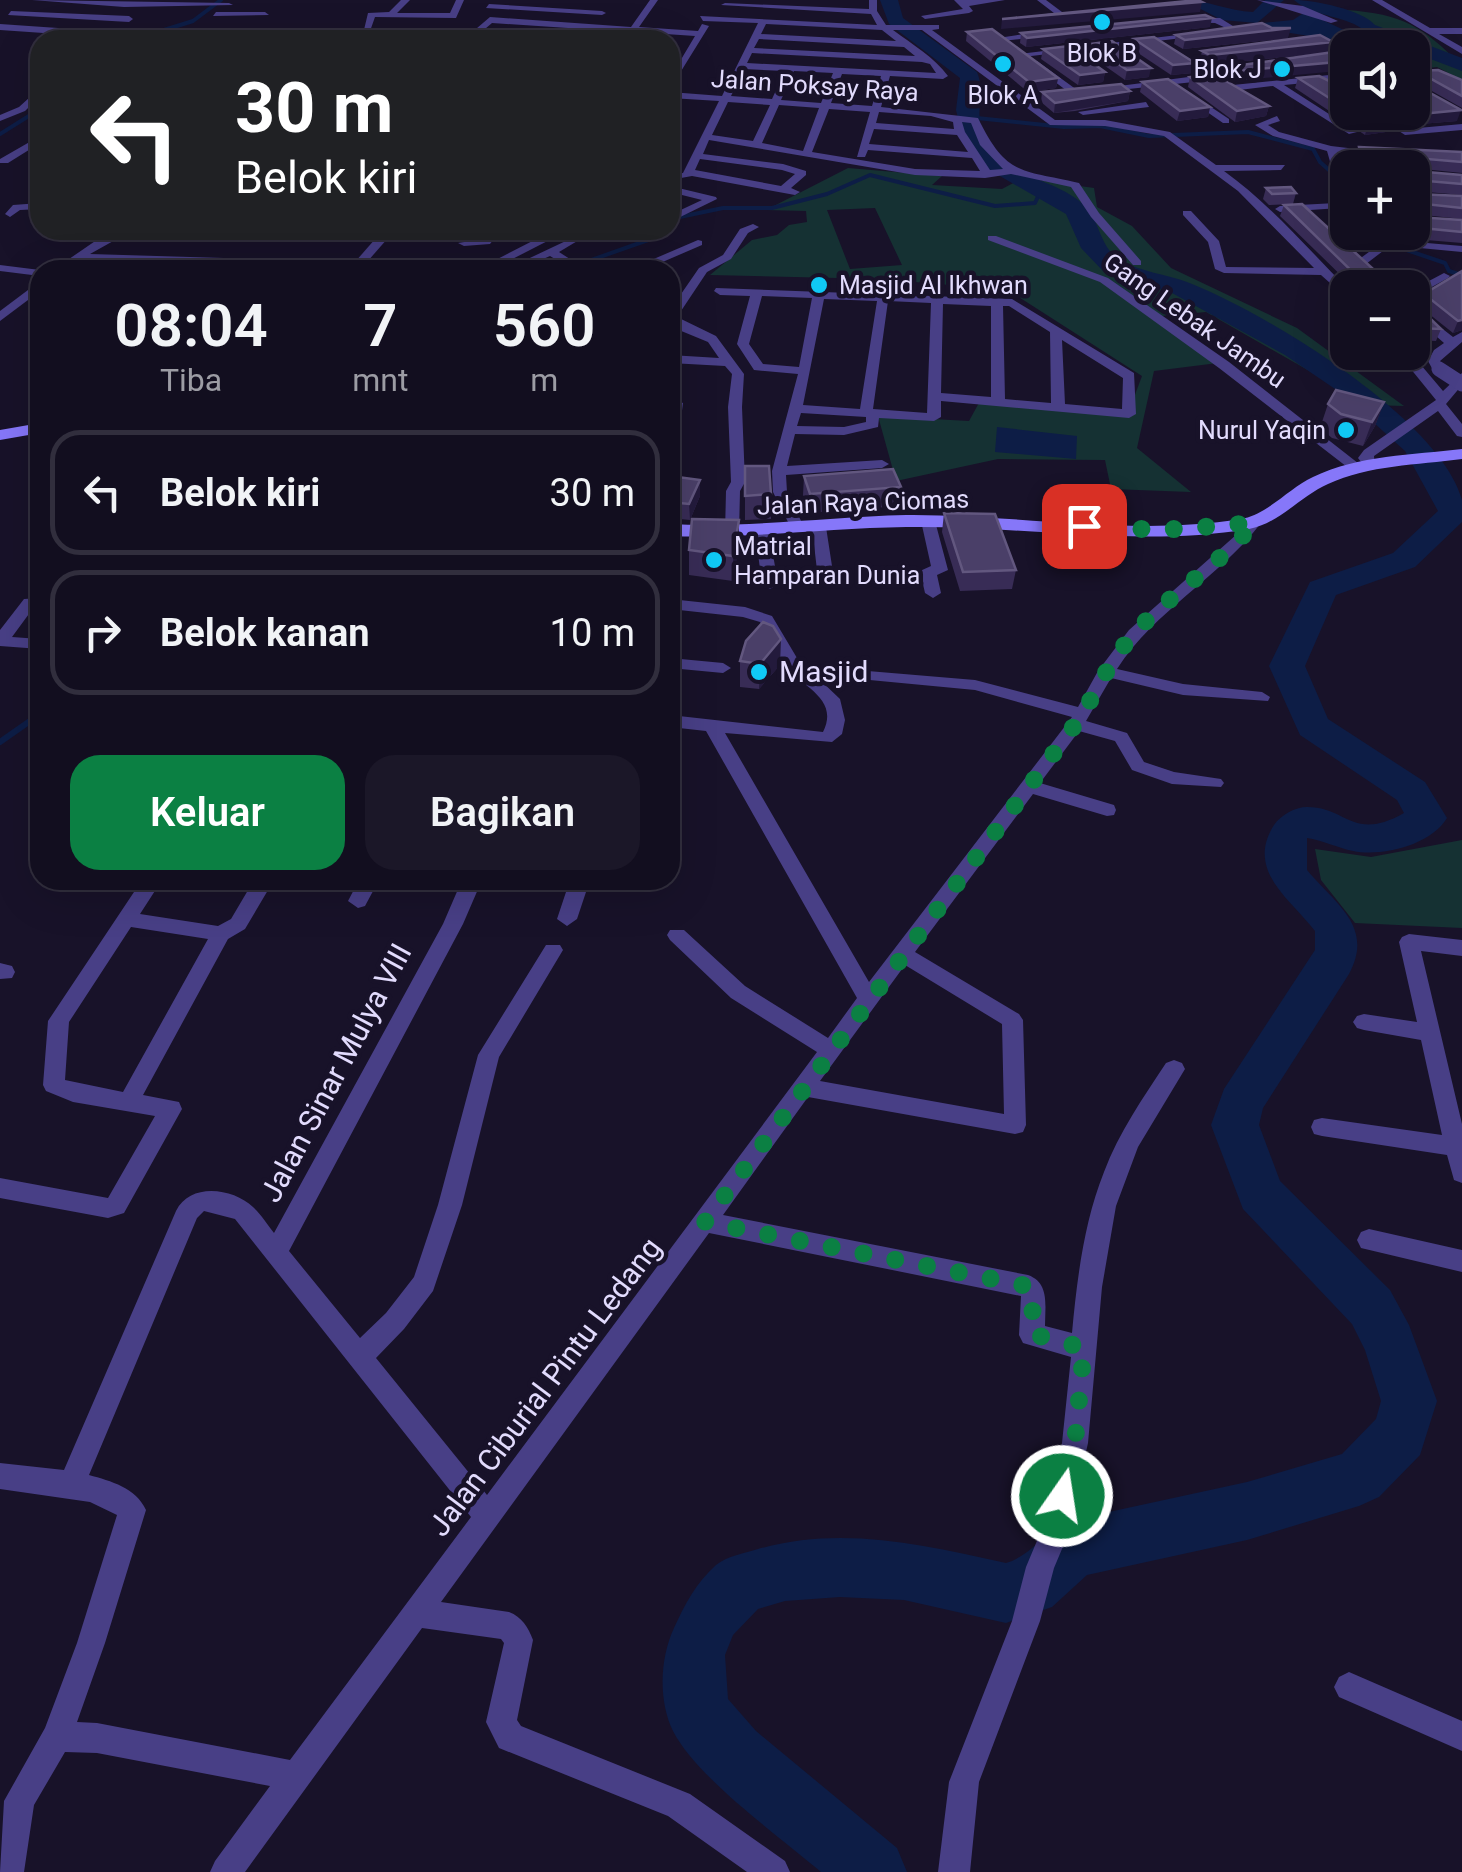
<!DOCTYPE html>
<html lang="id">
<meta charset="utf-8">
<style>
:root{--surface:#120e1f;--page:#1b1728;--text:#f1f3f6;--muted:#9c9ca4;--line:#312e3d;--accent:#0b8043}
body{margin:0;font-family:Roboto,sans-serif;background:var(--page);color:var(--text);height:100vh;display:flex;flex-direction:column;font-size:38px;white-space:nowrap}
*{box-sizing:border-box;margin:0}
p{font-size:32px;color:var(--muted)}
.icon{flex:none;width:55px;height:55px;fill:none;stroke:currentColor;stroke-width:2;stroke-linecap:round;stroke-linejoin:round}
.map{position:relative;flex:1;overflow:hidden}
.drawer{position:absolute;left:30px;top:260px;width:650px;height:630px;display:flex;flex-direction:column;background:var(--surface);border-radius:30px;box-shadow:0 10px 40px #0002,0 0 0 2px var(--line)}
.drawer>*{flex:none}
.hud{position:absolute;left:30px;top:30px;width:650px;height:210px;border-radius:30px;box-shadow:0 10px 40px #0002,0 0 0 2px var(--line);background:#202124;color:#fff;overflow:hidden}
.controls{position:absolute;left:1330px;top:30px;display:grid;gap:20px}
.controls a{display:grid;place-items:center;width:100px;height:100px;border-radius:20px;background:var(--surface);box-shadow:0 10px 40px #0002,0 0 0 2px var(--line);font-size:50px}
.pin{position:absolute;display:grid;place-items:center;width:85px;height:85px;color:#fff;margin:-42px;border-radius:20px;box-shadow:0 5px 15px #0006}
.me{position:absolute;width:110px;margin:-55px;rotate:13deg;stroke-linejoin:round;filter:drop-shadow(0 0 8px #0008)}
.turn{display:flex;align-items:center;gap:35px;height:210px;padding:0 40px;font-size:45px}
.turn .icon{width:130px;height:130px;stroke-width:2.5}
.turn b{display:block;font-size:70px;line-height:85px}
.eta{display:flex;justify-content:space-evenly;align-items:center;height:170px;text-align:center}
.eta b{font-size:60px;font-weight:600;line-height:70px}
.primary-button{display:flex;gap:20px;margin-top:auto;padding:20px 40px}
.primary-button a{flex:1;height:115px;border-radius:30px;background:var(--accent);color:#fff;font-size:40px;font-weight:600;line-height:115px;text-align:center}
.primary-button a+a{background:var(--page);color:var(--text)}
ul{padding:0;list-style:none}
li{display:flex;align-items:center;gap:30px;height:125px;margin:0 20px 15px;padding:0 20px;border:5px solid var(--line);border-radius:30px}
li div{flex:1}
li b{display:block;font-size:38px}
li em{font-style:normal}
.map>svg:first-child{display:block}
.green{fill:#153133;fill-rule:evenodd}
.water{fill:#0d1d46}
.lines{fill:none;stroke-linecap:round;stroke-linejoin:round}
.stream-far2{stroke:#0d1d46;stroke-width:4}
.stream-far1{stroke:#0d1d46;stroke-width:5}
.stream{stroke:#0d1d46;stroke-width:6}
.river{fill:#0d1d46;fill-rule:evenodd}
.minor{fill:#483f86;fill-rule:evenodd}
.secondary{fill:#8677f9;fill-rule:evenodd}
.minor-bridge-far1{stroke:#483f86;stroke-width:11}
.minor-bridge{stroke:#483f86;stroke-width:15}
.wall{fill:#382c56}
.shaded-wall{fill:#231a3c}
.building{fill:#4a3f68;stroke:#62577f;stroke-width:2.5}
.route{stroke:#0b8043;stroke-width:18;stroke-dasharray:0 32.4}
.poi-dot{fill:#10c9f5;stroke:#181229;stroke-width:4}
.labels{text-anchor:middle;stroke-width:9;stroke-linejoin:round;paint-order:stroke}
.far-poi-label{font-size:25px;fill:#e2dbfd;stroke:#181229}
.far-street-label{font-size:25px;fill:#e2dbfd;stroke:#181229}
.poi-label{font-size:30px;fill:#e2dbfd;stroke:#181229;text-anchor:start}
.street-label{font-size:30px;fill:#e2dbfd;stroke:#181229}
</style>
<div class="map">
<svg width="1462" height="1872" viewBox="0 0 1462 1872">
<rect width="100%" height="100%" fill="#181229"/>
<!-- green -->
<path class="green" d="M1346,10C1403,14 1422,26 1462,66V80L1437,67L1413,70V55L1417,54L1412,48Z
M848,168L942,176L932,185L1002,189L1023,178L1094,188L1097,207L1132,226L1171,268L1297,328L1404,406L1369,405L1206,312L1161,316L1218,363L1154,371L1137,448L1191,492L1111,489L1105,460L998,459L896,481L878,416L969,421L980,401L1127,416L1142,376L1008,290L880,279L710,275L752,240L777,235L789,225L807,222L806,211L766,210ZM875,208L902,265L850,269L827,210Z
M1462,840V928L1355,923L1321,880L1315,849L1371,857Z"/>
<!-- water -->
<path class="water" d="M1305,12L1381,47L1348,48L1347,52L1309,36L1241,25L1293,20Z
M997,427L1077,436L1076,459L995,452Z"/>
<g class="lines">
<!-- stream-far2 -->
<path class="stream-far2" d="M132,40L193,21L221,0
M967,117L1064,127L1100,126L1149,136L1248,132L1313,149L1320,162L1348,187
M0,134L40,109
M670,219L723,208H772L827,194L870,175L995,206L1035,203L1040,192
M1370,232L1374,239L1445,263L1449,271L1462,275
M563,270L668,233L664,230"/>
<!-- stream-far1 -->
<path class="stream-far1" d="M1454,513L1462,518"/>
<!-- stream -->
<path class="stream" d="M0,742L40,714"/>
<!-- river -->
<path class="river" d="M880,0H898L903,18L977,72C987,95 970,118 989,145C1013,179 1058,180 1084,205C1101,221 1099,249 1122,261C1141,272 1166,274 1187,282C1263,311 1440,418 1462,500C1462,506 1462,516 1462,522L1415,567L1336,595L1305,666L1328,719L1425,782L1447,818C1431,845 1382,857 1353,851C1338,848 1322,840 1307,838V870C1334,903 1375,926 1349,974L1263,1108L1259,1125L1280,1181L1390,1290L1409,1325L1437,1401L1420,1455L1379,1497L1359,1506L1247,1540L1087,1575L1052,1607L1006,1623L904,1600L840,1597L785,1601L758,1609L733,1635L725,1655L728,1699L756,1731L897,1848L907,1872H821C779,1836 697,1778 673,1731C658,1700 660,1658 674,1628C685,1604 696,1583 716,1565C727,1556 745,1553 758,1549C842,1525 924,1545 1006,1563C1029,1557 1047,1530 1072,1520L1247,1482L1342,1454L1376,1419L1381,1401L1365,1350L1352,1324L1243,1209L1211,1125L1224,1089L1315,950V931C1291,899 1245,871 1274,825C1281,815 1295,807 1307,807C1347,807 1353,842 1404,813L1397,800L1300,735L1269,666L1310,582L1393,553L1438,511L1405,451L1341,393L1285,355L1172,293L1103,271L1081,248L1066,214L986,168L962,134L956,110L960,78L889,24Z
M1183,0C1208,0 1228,11 1253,12L1265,0H1284L1257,23L1222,20Z
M1294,0C1315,0 1362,10 1375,25L1462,58V71L1412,52V48C1389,48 1373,34 1354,24C1334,15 1312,15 1294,0Z"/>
<!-- minor -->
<path class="minor" d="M32,0L229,3L233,5L124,7Z
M401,0H410L397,13H450L456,0H464L456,18L375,17L369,34H363L368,13L389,12Z
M650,0H658L639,27L698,31L702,24L709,26L670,89V78L695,36L636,32L630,38L626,35L628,32L492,23L472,40H463L490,17L631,27Z
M869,0H877V11L886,25H939V29L932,30L1055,120H1105L1170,132L1216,165H1285L1281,170L1224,171C1270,204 1308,249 1348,289V299L1321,275L1224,273L1215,269L1208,242L1183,215V211H1191L1219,241L1226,267L1314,268L1238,191L1164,136L1105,126L1050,125L922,30H893C913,45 934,57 948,76L943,79L890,76L881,107L978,118C1007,177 1020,169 1079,183L1099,213L1141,261V265H1133L1091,217L1071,187L1011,174L985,178L915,175L709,140L703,154L783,164L806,171V175L791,188L800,192L795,195L692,176L670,180V174L683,173L719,101L670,98V92L722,96L758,23L703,21L700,16L877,25L871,14L721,5L725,3L869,9ZM766,24L882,30L896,41L761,34ZM759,39L904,47L915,56L754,48ZM752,53L922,62L930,64L936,73L747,63ZM744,69L785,71L772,99L731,96ZM794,71L833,73L821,103L781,100ZM842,74L881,76L872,106L831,103ZM728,102L770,105L753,141L712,135ZM779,105L819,108L803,151L762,143ZM829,109L870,112L857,157H865L868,150L972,158L980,171L915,169L812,152ZM879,112L931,116L953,122L954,129L876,123ZM962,122L971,123L980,145L1003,169L990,170L965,132ZM874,129L957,135L968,152L869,144ZM700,159L782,170L795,174L781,186L695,170Z
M954,0H1005L969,6L973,11L969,13L925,19L921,16L963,9Z
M1037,0H1046L1066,15L1038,19V15L1054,13Z
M1257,0L1303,6L1338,21L1331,23Z
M1372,0H1382L1430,28H1462V34H1439L1462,47V54Z
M489,4L602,11L606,13L602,15L486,8Z
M11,11L129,16L133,19L129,22L8,15Z
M216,12H265L269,15L213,16Z
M1188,17L1220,18L1241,31L1023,57L1019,54L1228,29L1215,23L1185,22Z
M0,24L87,30L247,28L251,31L87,36L0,30Z
M1044,31L1047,36L1002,41L998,38Z
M1172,48L1233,85L1348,73V79L1284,85L1357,132L1349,134L1273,86L1231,91L1212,80L1101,92L1096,89L1204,75L1169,53Z
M1037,61L1077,90V94H1071L1034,66Z
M40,88V96L25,111L0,121V115L19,107Z
M1190,93L1229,119V123H1223L1187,98Z
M1146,102L1149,107L1083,115L1078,112Z
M1370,112H1381L1407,129L1462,124V130L1405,135Z
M1277,116L1280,121L1268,125L1279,132L1331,146L1390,153L1385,156L1337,152L1341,167L1350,168H1348V173L1333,172L1327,151L1273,136L1255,125Z
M40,136V143L8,163H0V159Z
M670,186L716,197L717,199L670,222V215L702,200L670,192Z
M40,203V209L20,210L10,217L5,214L13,205Z
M1336,203L1341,206L1340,208L1280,212L1275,209L1280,206Z
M753,224L759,227L748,233L731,259L707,272L677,317L716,336L744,374L742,407L745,482L740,491L739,533L732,537L725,533L726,491L731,482L728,407L732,374L725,366L670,363V355L719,358L708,342L674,328L670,324V310L699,268L723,255L740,229Z
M117,230H133L90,254L224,258L230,261L224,270H212L216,264L81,260L67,270H53L104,235Z
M383,230H395L360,270H348Z
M489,230H501L490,244L464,246L458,243L483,239Z
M554,230H569L491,270H476Z
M578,230H619L584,237L559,252L587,270H573L550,256L525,267L515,265L570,239Z
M988,236H996L1108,278L1229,362L1363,467L1351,470L1219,368L1100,282L988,240Z
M698,240L702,241V245L644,270H628Z
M1392,240L1462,246V252L1388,245V241Z
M1373,249L1383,251L1366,264H1358V260Z
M0,265L40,270H42L40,276L0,271Z
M1444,273L1450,276L1448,278L1412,298V290Z
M40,281V291L0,321V311Z
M716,288L1012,299L1134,373L1136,414L1129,418L941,401V417L934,421L879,418L878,427L844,435L795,434L787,466L882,460L889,464L882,468L786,475L787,492L805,529L803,532H793L773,492L772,471L798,374L754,370L737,344L750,296L720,295L714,291ZM762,296L812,298L799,367L763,364L749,344ZM824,299L877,301L860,409L803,405ZM888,301L931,303L927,413L873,409ZM943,304L991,306V397L941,393ZM1003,306H1009L1050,332L1051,403L1005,399ZM1062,340L1123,378L1122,409L1065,404ZM801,413L866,417V422L844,427L797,426Z
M1412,305L1453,337L1462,332V342L1440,361L1445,369L1444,372H1434L1428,361L1434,350L1444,343L1412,315Z
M1397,352H1410L1443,391L1462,373V385L1446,404L1462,424V437L1457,436L1438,411L1374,456L1375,467H1365L1358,458L1364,450L1436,400Z
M670,398L683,403L677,449L670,453Z
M928,517L935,521L948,570L937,575L941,593L933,598L925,593L920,571L931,566L921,521Z
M1254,519L1261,523C1219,578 1155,610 1117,669L1183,684L1262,692L1270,697L1268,701L1183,695L1111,678L1086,721L1127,733L1144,762L1174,772L1221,779L1224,783L1221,787L1172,784L1132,770L1115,741L1079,731L1040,783L1114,805L1116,810L1114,815L1107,816L1033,794L915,952L1019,1014L1023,1020L1026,1125L1023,1132L1015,1134L808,1097L723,1215L1028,1275C1050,1283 1045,1306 1045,1326L1072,1333C1077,1279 1084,1222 1104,1172C1119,1132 1143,1098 1166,1063L1174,1060L1182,1063L1185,1069L1138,1147L1116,1206L1102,1287L1088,1443L1067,1537L1054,1568L1040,1621L979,1782L970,1872H938L949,1782L1012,1621L1026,1567L1039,1536L1062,1443L1071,1357L1023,1343L1019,1335L1021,1296L709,1233L441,1602L509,1612C522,1617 528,1627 533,1640L517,1720L521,1726L690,1794L785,1861L790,1872H747L668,1816L499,1748L486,1722L504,1643L501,1639L422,1628L245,1872H210L215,1861L270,1786L97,1753L65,1752L34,1805L24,1872H0L4,1801L45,1728L77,1643L117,1515L90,1502L0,1489V1463L64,1470L176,1211C190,1182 233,1188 253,1207C261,1214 267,1224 274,1233L443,924L462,880H482L463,924L289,1251L360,1338L386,1313L414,1277L438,1205L478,1055L546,945H560L563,950L499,1057L462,1205L433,1291L404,1329L376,1358L487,1495L817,1052L731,998L670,940L667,935L670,930H684L745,986L828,1038L857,998L706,731L670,727V715L823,732C840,698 801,687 784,664C775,651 770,635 760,622L743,617L670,609V599L745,607L772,616L797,658L840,699L845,720L842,734L832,742L725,733L869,982L1072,717L975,690L838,677L830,672L832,668L975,680L1078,707L1098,671L1129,630ZM905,965L1002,1024L1004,1114L820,1081ZM204,1211L235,1219L471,1517L290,1760L97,1723L77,1722L105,1643L146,1510C136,1488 111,1481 89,1475L197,1218Z
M819,523L826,527L834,579L826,584L818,579L812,527Z
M762,527L769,531L778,584L770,589L762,584L755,531Z
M40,598V608L34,607L12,637L40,639V649L0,646V630L24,599Z
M670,658L723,663L731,668L723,673L670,668Z
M142,880H162L140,914L218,926L231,919L254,880H274L245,929L228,939L143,1095L179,1102L182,1109L124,1213L108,1218L0,1198V1178L108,1198L155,1116L73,1102L46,1091L43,1085L48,1021ZM131,927L208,939L123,1092L65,1080L69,1022Z
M359,880H379L365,906L358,908L348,901Z
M570,880H590L577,919L567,926L557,919Z
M1409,934L1462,940V956L1421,951L1462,1124V1183L1454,1180L1447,1155L1322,1136L1314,1134L1311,1127L1314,1120L1322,1118L1442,1135L1421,1040L1364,1030L1357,1028L1353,1022L1357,1016L1364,1014L1417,1022L1399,942L1402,937Z
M0,963L12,966L15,972L12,978L0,979Z
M1369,1229L1462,1250V1272L1361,1248L1357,1240L1361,1232Z
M1349,1672L1462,1721V1751L1339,1697L1334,1687L1339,1677Z"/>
<!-- secondary -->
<path class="secondary" d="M40,423V433L0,440V430Z
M1462,449V459C1417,465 1369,465 1328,484C1301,496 1278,524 1249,529C1137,548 1019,525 906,527C827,528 749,539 670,536V524C749,528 827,517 906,515C1017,514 1131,537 1241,519C1267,515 1289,488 1313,477C1358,455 1413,455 1462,449Z"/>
<!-- minor-bridge-far1 -->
<path class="minor-bridge-far1" d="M1439,369L1443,372"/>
<!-- minor-bridge -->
<path class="minor-bridge" d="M1439,369L1462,384"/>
</g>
<!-- wall -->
<path class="wall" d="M1210,27L1026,47L1020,43L1021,33Z
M1272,28L1288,38L1183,49L1174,44L1176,35Z
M967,32L1058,78L1056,88L1028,92L966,41Z
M1134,39L1195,63L1193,73L1171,75L1132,49Z
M1333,42L1331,52L1208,65L1200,60L1202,51Z
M1090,44L1149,77L1125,80L1088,54Z
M1043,49L1105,72L1103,82L1078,85L1041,59Z
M1348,50L1234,81L1226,76L1228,67Z
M1417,71L1462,80V108L1414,81Z
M1348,73V89L1341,84L1344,74Z
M1190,77L1269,106L1266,116L1235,122L1188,87Z
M1298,78L1348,90V112H1383L1393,131L1365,135L1295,88Z
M1142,82L1210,107L1208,117L1177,121L1140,92Z
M1414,84L1457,121L1408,125L1389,112H1412Z
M1130,91L1128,101L1075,111L1054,113L1041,102L1042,92Z
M1359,147L1462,152V173L1413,168L1415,171L1462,175V195L1415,191L1416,194L1462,196V219L1414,214L1416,217L1462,220V243L1390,237L1388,232H1412V168H1358L1356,157Z
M1266,188L1296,193L1293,204L1269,205L1263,199Z
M1284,205L1384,279L1399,288H1354L1280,216Z
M1462,271V330L1453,333L1419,306L1424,294Z
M1412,301L1441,329L1436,341L1412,340Z
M1384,402L1375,426L1363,446L1332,438L1320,428L1328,404Z
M745,466L771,494V519L745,520Z
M670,476L700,480V496L690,520L670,518Z
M804,476L901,487L899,506L809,513L803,495Z
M944,513L1016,570L1012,589L960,591L942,532Z
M739,545L733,581L689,575V550Z
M740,661L780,665L759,689L740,687Z"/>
<!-- shaded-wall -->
<path class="shaded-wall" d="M1202,2L1200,12L1001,29L1002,19Z
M1212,18L1210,27L1026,47L1027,38Z
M1291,28L1288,38L1183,49L1185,40Z
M1333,42L1331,52L1208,65L1210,55Z
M1348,61V70L1234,81L1236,71Z
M1195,63L1193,73L1171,75L1173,65Z
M1151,68L1149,77L1125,80L1127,70Z
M1105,72L1103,82L1078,85L1080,75Z
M1058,78L1056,88L1028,92L1029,82Z
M1130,91L1128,101L1054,113L1055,103Z
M1269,106L1266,116L1235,122L1237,111Z
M1210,107L1208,117L1177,121L1180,111Z
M1461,110L1457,121L1408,125L1411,115Z
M1396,121L1393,131L1365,135L1368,124Z
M1462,320V330L1453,333L1458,321Z
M1384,402L1375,426L1363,446L1372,422Z
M700,480V496L690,520L689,504Z
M739,520V545L733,581V556Z
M781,639L780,665L759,689L760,664Z"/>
<!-- building -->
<path class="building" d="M1198,0L1202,2L1002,19Z
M1205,15L1212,18L1027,38L1021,33Z
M1262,23L1272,28H1291L1185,40L1176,35Z
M992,29L1058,78L1029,82L967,32Z
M1320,35L1333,42L1210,55L1202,51Z
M1154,37L1195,63L1173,65L1134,39Z
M1112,41L1151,68L1127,70L1090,44Z
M1069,46L1105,72L1080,75L1043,49Z
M1348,50V61L1236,71L1228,67Z
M1438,70L1462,80V96L1417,71Z
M1214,74L1269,106L1237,111L1190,77Z
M1412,75L1414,84L1461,110L1411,115L1408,112H1412Z
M1319,76L1348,90V110L1298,78Z
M1168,79L1210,107L1180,111L1142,82Z
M1121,84L1130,91L1055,103L1042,92Z
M1351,112H1383L1396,121L1368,124Z
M1359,147L1462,152V162L1416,158L1412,168H1364Z
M1412,168L1415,171L1462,175V184L1416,180L1412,184Z
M1412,185L1416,194L1462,196V208L1416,203L1412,212Z
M1291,187L1296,193L1272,194L1266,188Z
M1302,204L1384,279L1391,280L1399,288H1369L1284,205Z
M1412,213L1416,217L1462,220V232L1412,227Z
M1462,271V320L1458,321L1424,294Z
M1412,301L1441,329L1412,328Z
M1336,390L1384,402L1372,422L1341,414L1328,404Z
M745,466H769L771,494L745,496Z
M893,469L901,487L810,494L804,476Z
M670,476L700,480L689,504L670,502Z
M944,513L995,514L1016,570L963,572Z
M692,519L739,520L733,556L689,550Z
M763,622L773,626L781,639L760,664L740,661L746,641Z"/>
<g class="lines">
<!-- route -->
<path class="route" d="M1062,1496L1075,1442L1084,1348L1032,1334L1033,1293L1028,1286L705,1222L1083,714C1100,682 1118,648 1144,623C1179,588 1222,562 1254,523L1162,530L1084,526"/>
</g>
<!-- markers -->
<g class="poi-dot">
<circle cx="1102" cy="22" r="10"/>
<circle cx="1003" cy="64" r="10"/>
<circle cx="1282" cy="69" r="10"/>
<circle cx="819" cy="285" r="10"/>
<circle cx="1346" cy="430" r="10"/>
<circle cx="714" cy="560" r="10"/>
<circle cx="759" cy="672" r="10"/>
</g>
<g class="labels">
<!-- far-poi labels -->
<g class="far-poi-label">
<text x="1102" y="62">Blok B</text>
<text x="1262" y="78" text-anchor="end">Blok J</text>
<text x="1003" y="104">Blok A</text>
<text x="839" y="294" text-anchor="start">Masjid Al Ikhwan</text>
<text x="1326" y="439" text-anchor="end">Nurul Yaqin</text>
<text x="734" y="555" text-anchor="start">Matrial<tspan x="734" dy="29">Hamparan Dunia</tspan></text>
</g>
<!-- far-street labels -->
<g class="far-street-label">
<text transform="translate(815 85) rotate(4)" y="9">Jalan Poksay Raya</text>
<text transform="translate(1195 320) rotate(35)" y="9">Gang Lebak Jambu</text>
<text transform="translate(863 502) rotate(-2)" y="9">Jalan Raya Ciomas</text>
</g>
<!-- poi labels -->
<g class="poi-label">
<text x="779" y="682">Masjid</text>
</g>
<!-- street labels -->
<g class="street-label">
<text transform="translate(336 1073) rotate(-62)" y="10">Jalan Sinar Mulya VIII</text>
<text transform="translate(545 1387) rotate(-53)" y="10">Jalan Ciburial Pintu Ledang</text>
</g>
</g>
</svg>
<div class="controls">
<a><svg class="icon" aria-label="sound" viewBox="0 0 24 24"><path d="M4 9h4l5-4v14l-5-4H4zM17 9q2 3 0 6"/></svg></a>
<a>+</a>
<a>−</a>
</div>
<div class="pin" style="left:1084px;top:526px;background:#d93025"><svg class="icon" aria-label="arrive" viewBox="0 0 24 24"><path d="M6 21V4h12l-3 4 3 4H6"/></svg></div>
<svg class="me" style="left:1062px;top:1496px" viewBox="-20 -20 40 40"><circle r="17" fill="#0b8043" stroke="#fff" stroke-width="3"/><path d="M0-11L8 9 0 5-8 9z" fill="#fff"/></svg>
<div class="hud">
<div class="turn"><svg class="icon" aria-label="left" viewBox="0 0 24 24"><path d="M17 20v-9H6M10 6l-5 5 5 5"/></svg><div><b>30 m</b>Belok kiri</div></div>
</div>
<section class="drawer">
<div class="eta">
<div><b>08:04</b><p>Tiba</p></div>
<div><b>7</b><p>mnt</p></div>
<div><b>560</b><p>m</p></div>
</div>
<ul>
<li><svg class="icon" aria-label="left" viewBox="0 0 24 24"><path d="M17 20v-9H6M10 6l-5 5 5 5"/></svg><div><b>Belok kiri</b></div><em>30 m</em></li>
<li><svg class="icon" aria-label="right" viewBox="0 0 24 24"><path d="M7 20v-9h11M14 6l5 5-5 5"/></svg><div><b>Belok kanan</b></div><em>10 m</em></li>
</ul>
<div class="primary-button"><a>Keluar</a><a>Bagikan</a></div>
</section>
</div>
